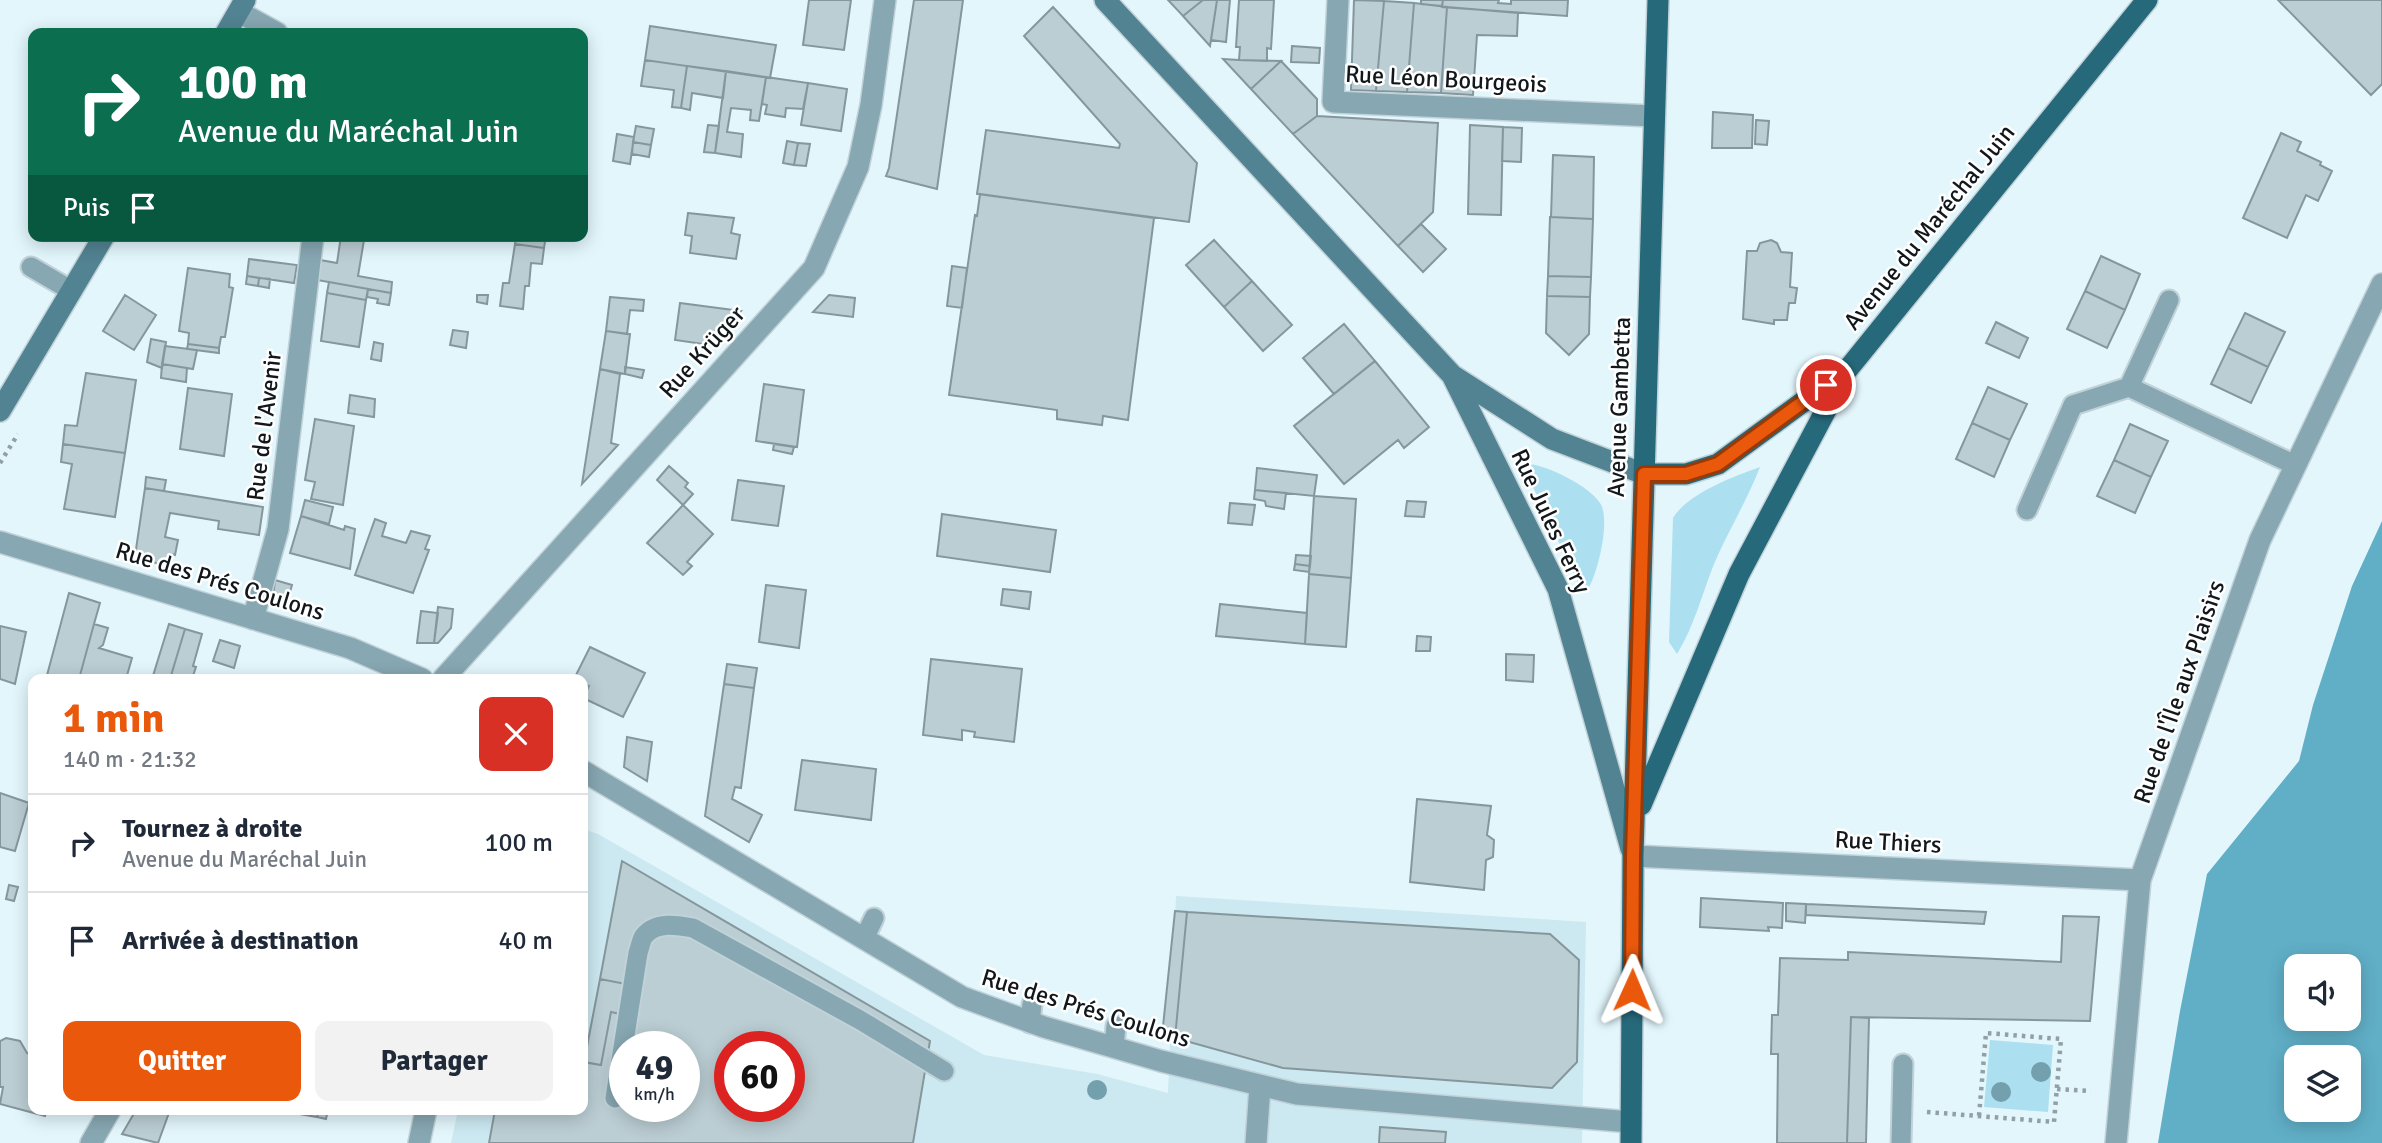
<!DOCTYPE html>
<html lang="fr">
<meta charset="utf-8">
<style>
:root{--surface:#fff;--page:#f2f2f3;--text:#1f2937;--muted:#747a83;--line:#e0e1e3;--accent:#ea580c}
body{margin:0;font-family:Signika,sans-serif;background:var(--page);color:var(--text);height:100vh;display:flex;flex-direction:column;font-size:26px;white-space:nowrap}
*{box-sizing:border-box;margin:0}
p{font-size:23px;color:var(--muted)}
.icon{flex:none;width:38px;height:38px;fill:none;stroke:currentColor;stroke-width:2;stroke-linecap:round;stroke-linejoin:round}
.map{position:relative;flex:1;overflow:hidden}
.side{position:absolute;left:28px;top:674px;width:560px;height:441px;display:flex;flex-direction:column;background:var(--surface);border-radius:14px;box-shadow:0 4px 18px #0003}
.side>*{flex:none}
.hud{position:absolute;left:28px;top:28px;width:560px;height:214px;border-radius:14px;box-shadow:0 4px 18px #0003;background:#0b6e4f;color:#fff;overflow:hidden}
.controls{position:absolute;left:2284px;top:954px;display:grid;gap:14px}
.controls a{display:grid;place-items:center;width:77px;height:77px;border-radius:14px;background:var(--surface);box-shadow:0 4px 18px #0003;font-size:35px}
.speed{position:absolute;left:609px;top:1031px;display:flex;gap:14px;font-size:35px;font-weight:700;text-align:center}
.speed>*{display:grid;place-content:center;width:91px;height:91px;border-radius:50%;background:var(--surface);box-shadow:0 4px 18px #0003;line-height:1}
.speed small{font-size:18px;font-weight:400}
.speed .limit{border:10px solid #d22;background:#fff;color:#111}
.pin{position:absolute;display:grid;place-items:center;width:60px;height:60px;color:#fff;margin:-30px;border:4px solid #fff;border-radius:50%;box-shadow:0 2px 7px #0007}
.me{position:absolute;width:77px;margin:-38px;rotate:1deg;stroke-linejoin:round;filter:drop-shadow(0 0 5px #0008)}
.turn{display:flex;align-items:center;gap:24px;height:147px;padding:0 35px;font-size:32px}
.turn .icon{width:91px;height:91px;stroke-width:2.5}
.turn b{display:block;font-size:49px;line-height:60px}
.then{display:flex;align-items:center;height:66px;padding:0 35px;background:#0003;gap:14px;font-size:26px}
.round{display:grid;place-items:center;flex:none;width:74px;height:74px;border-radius:14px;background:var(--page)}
.head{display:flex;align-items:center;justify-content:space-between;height:119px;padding:0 35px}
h1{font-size:42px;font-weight:700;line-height:52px;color:var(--accent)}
.primary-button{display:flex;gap:14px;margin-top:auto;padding:14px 35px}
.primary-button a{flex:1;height:80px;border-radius:14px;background:var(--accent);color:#fff;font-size:28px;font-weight:700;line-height:80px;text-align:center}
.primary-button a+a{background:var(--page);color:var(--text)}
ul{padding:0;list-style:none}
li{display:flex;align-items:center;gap:21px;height:98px;padding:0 35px;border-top:2px solid var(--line)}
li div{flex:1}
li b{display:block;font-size:26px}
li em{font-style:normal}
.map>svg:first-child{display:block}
.built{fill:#cce8f1;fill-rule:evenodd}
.green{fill:#ace0f0}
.water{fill:#60afc7;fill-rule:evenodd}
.building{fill:#bbced4;stroke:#85979d;stroke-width:2;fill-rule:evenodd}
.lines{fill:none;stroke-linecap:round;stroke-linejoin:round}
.lane-casing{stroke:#c1d2d8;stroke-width:23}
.street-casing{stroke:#c1d2d8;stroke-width:24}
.secondary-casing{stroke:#c1d2d8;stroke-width:24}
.primary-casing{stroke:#c1d2d8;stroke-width:24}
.path{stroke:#92a0a5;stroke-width:4.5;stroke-dasharray:3.5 5;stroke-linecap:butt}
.lane{stroke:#87a7b2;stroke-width:19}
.street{stroke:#87a7b2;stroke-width:21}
.secondary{stroke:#528392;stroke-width:21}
.primary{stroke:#26697b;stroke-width:21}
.tree{fill:#73a0ac}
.route-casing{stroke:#983908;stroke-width:18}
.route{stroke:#ea580c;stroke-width:12}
.labels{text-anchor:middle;stroke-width:5;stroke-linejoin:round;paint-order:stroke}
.street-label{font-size:24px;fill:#11171a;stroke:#fff}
</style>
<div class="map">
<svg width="2382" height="1143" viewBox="0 0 2382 1143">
<rect width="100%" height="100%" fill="#e2f6fc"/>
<!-- built -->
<path class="built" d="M583,829L598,834L984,1055L1097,1074L1168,1093L1176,896L1586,922L1582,1143H451L458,1110H583ZM625,1046H684V1106H625ZM730,1046H789V1106H730Z"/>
<!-- green -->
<path class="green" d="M1529,464C1549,466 1589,486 1600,503C1611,519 1598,573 1588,589L1580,587L1531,483L1524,466Z
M1760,467C1747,501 1728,531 1714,564C1702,594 1694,627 1677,654L1669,642L1673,518C1688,493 1733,477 1760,467Z
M1990,1040L2053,1045L2048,1112L1984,1107Z"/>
<!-- water -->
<path class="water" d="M2382,521V1143H2158L2180,1011L2207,874L2299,761L2313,705L2352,586ZM2296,966H2348V1018H2296ZM2348,1057V1110H2296V1057Z"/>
<!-- building -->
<path class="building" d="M809,0H851L844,50L803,45Z
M914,0H963L937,189L886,176L889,168Z
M1168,0H1203L1183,16Z
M1203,0H1217L1210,46L1183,16Z
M1217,0H1230L1226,42L1211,40Z
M1239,0H1274L1271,49L1267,48V61L1239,60L1240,47H1236Z
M1354,0L1384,1L1376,91L1351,90Z
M1421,0H1443L1442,6L1421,4Z
M1443,0H1499L1498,3L1511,4V0H1568L1567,16L1442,7Z
M2278,0H2382V84L2371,95Z
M1384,1L1414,3L1407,92L1376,91Z
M1414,3L1447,7L1441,93L1407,92Z
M1053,7L1197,163L1189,222L977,194L986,130L1119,148L1120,144L1024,36Z
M1447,7L1518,13L1517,36L1477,35L1473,95L1441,93Z
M650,26L776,45L770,78L645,60Z
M1292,46L1320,48L1319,63L1291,62Z
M1223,59L1239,60L1281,61L1251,89Z
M645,60L687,66L681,108L672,107L674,90L641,86Z
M1281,61L1317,99V116L1293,134L1251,89Z
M687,66L726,71L723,98L692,93L690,110L681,108Z
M726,71L766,77L759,121L750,120L751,110L731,108L727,132L743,134L741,157L715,153Z
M766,77L808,83L803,109L786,108L785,117L765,114L767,105L762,104Z
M808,83L847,89L841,131L801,125Z
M1713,112L1753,115L1752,148H1712Z
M1317,116L1438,123L1433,212L1398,246L1293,134Z
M1756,120L1769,121L1767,145L1755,144Z
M708,125L719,126L715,153L704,152Z
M1470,125L1503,127L1501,215L1468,214Z
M636,126L654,129L651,145L633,142Z
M1503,127L1522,128L1521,162L1502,161Z
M2281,133L2301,142L2297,151L2321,162L2320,165L2332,171L2318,201L2306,195L2287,238L2243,218Z
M617,134L634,137L630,164L613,161Z
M787,141L798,143L794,165L783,163Z
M633,142L651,145L649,157L632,154Z
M798,143L810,144L806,166L794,165Z
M1553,155L1594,157L1593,219L1551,217Z
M980,194L1154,218L1128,420L1103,416L1102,425L1057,419V410L949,395L975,215L977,216Z
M688,213L734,218L731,233L740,235L736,259L690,253L692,236L685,235Z
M1550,217L1593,219L1591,277L1548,276Z
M1421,224L1446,249L1423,272L1398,246Z
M341,236L364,240L358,276L392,282L391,293L317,280L320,260L337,263Z
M516,236H546L544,248L515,244Z
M1214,240L1252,281L1224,307L1186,265Z
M1771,240L1777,243L1781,252L1792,253L1790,287L1797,288L1795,303H1789L1787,320H1774V324L1743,319L1747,251H1757L1760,243Z
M515,244L544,248L542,264L531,263L529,286H525L523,309L500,306L503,283H509Z
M2101,256L2140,274L2125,310L2085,291Z
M249,259L297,265L294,283L247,276Z
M952,266L967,268L962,308L947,306Z
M188,268L230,274L229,287L233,288L225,337H221L219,348L188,344L189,333L179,331Z
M247,276L259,278L258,286L246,284Z
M1548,276L1591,277L1590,297L1547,296Z
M259,278L270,279L269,288L258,286Z
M1252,281L1292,325L1263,351L1224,307Z
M329,282L368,289L366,300L327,293Z
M368,289L391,293L389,305L377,303L378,299L367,297Z
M2085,291L2125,310L2107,348L2067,329Z
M327,293L366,300L359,347L321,341Z
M125,295L156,315L134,350L103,331Z
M477,295H488L487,304L477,302Z
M829,295L855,298L853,317L813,312Z
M1547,296L1590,297L1589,334L1569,355L1546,333Z
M610,297L644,300L643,311L630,310L627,334L606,331Z
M680,303L741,311L710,345L675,340Z
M2245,313L2285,332L2268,367L2228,348Z
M1996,322L2028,338L2019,358L1986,343Z
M1344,324L1375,361L1334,394L1303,358Z
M453,330L468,332L466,348L450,345Z
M606,331L630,334L625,374L600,369Z
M151,339L166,342L162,368L147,362Z
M374,342L383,344L381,361L371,359Z
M188,344L219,348V353L187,349Z
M165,346L197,350L193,369L162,364Z
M2228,348L2268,367L2251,403L2211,384Z
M1375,361L1429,427L1404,448L1398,440L1344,484L1294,426Z
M162,364L187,368L186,382L161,378Z
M625,367L644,370L642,378L625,374Z
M600,369L620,374L611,443L618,445L582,484Z
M86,373L136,380L125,453L63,444L65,425L77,426Z
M764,384L804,390L797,447L756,441Z
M1988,387L2027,404L2010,440L1972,423Z
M188,388L232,394L224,456L180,449Z
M350,395L375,399L374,417L348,413Z
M315,419L354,426L343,505L311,499L315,482L305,480Z
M1972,423L2010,440L1994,477L1956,459Z
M2130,424L2168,441L2151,477L2114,460Z
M63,444L125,453L115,517L64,509L72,464L61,462Z
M774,444L794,447L792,454L773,450Z
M2114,460L2151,477L2135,513L2097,496Z
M669,466L688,483L685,487L693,494L683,505L657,480Z
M1257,468L1317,475L1314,496L1255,490Z
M146,477L166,480L164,491L145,488Z
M738,480L784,486L778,526L732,520Z
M145,488L263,507L259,535L218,529L219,521L170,513L165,537L178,540L175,555L171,554L168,567L135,556Z
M1255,490L1286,493L1284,509L1266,506L1265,501L1254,499Z
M1314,496L1356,499L1351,578L1309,574Z
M305,500L333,507L329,524L301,516Z
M1407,501L1426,502L1424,517L1405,516Z
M1230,503L1255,505L1252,525L1228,523Z
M683,505L713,534L687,562L692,566L683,575L647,543Z
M942,514L1056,530L1050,572L937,556Z
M301,516L344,530L345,526L355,529L350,569L290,553Z
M375,519L386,523L382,536L406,543L411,531L430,536L425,549L429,550L413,593L355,575Z
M1296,555L1311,556L1310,566L1295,564Z
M1295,564L1310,566L1309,572L1294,570Z
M1309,574L1351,578L1346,647L1305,644Z
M275,580L292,585L287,603L273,598Z
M766,585L806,590L799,648L759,642Z
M1003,589L1031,592L1029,609L1001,605Z
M69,593L100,603L94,624L79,679H46Z
M1220,604L1307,613L1305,644L1216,636Z
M438,607L453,609L451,628L438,643H434Z
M421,611L438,613L434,643H417Z
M94,624L108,628L103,645L99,648L132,658L126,679H79Z
M169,624L185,629L170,679H152Z
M0,626L26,632L15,684L0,679Z
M185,629L202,634L193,666L196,667L192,679H170Z
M1417,636L1431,637L1430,651H1416Z
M220,640L240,646L234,668L213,661Z
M590,647L645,673L623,717L583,698L589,686L583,683V679H574Z
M1506,654L1534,655L1533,682L1506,680Z
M931,659L1022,669L1014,742L974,737L975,732L962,730V740L923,735Z
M727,664L757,668L754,688L724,684Z
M724,684L754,688L741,788L735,787L732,799L762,815L749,842L705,816Z
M627,737L652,742L647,781L624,767Z
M802,760L876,769L871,820L795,810Z
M0,793L29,803L15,851L0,847Z
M1417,799L1491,806L1487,835L1494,840L1493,857L1486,860L1484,890L1410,882Z
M622,861L930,1041L913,1143H489L495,1110H583V1062L601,1065L611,1012L625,1015L631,985L600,979ZM625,1046H684V1106H625ZM730,1046H789V1106H730Z
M9,885L18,887L14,901L6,899Z
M1701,898L1783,903L1782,928L1768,927L1769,931L1700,927Z
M1786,903L1806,904L1805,923L1786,921Z
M1806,904L1986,912L1984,924L1806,915Z
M1175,911L1187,912L1175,1038L1162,1036Z
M1187,912L1550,934L1579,960L1577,1062L1552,1088L1283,1068L1175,1038Z
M2063,916L2099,917L2090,1021L1851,1017L1847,1143H1777L1778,1054H1771L1772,1015H1778L1780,958L1848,960V952L2061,962Z
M600,979L631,985L625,1015L611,1012L601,1065L584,1062Z
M1851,1017L1869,1018L1866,1143H1847Z
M6,1038L20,1041L27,1053L33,1055V1110H47L45,1116L0,1104L3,1087H0V1041Z
M136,1110H170L158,1143L122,1134Z
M277,1110H319L317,1117Z
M319,1110H328L326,1119L317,1117Z
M1380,1127L1446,1132L1445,1143H1379Z"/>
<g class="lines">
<defs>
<path id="lane" d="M31,267L72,291
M2129,387L2169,300
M2027,510L2073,405L2129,387L2295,465
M864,939L874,918
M1030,1023L1032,1004
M1114,1047L1116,1026
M615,1098L638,953C640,948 641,940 644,936C656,921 678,925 693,928L860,1020L944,1071
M1901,1143L1903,1064"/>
<path id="street" d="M1338,0L1333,102L1653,116
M239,12L277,33
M0,542L350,648L422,679
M253,619L278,529L313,236
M443,679L814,268L858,167L871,105L885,0
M583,771L962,997L1044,1027L1161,1061L1297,1094L1631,1122
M1633,856L2140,880
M91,1143L110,1110
M419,1143L426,1110
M1256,1143L1260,1086
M2116,1143L2140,880L2260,540L2382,284"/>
<path id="secondary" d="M1105,0L1452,375L1552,439L1644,474
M226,33L245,0
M1453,377L1558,589L1631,849
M0,411L104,236"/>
<path id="primary" d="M1644,474H1686L1718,464L1848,369L2147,0
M1641,805L1739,574L1844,376
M1631,1143L1633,856L1658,0"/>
</defs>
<!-- lane casing -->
<use href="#lane" class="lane-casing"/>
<!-- street casing -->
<use href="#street" class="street-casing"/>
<!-- secondary casing -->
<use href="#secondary" class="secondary-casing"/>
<!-- primary casing -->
<use href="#primary" class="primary-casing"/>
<!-- path -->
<path class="path" d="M0,463L18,434
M2057,1089L2091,1091
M1927,1112L2054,1122L2061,1039L1986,1033L1979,1116"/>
<!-- lane -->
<use href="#lane" class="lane"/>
<!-- street -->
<use href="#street" class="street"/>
<!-- secondary -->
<use href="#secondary" class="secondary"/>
<!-- primary -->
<use href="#primary" class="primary"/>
</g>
<!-- trees -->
<g class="tree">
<circle cx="2041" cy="1072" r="10"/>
<circle cx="1097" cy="1090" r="10"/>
<circle cx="2001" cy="1092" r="10"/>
</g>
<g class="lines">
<defs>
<path id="route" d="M1632,990L1633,856L1644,474H1686L1718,464L1826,385"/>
</defs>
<!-- route casing -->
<use href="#route" class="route-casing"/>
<!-- route -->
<use href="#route" class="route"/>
</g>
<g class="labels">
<!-- street labels -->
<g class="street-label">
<text transform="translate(1446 79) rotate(3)" y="8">Rue Léon Bourgeois</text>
<text transform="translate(1929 227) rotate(-51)" y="8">Avenue du Maréchal Juin</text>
<text transform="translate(702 352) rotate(-48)" y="8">Rue Krüger</text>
<text transform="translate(1619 407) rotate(-88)" y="8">Avenue Gambetta</text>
<text transform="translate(264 426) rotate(-83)" y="8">Rue de l'Avenir</text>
<text transform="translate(1551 521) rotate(65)" y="8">Rue Jules Ferry</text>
<text transform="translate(220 581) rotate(17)" y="8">Rue des Prés Coulons</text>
<text transform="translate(2179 692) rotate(-71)" y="8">Rue de l'Île aux Plaisirs</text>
<text transform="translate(1888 842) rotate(3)" y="8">Rue Thiers</text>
<text transform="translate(1086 1008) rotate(17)" y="8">Rue des Prés Coulons</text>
</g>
</g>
</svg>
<div class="controls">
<a><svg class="icon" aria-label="sound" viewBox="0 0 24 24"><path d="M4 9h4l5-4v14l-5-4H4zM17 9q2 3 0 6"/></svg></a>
<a><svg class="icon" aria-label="layers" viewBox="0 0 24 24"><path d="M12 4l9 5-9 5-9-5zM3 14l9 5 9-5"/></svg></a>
</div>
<div class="speed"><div>49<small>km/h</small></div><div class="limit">60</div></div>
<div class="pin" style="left:1826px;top:385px;background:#d93025"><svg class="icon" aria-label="arrive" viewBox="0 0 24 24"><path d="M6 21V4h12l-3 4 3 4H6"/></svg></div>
<svg class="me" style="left:1632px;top:990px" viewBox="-20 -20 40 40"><path d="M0-17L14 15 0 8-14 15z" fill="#ea580c" stroke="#fff" stroke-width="4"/></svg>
<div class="hud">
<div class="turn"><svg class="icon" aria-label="right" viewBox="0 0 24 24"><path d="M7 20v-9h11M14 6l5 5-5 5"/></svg><div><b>100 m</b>Avenue du Maréchal Juin</div></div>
<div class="then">Puis<svg class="icon" aria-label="arrive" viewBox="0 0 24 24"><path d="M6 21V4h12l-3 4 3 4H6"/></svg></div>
</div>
<section class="side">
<div class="head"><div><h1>1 min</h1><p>140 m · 21:32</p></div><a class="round" style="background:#d93025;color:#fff"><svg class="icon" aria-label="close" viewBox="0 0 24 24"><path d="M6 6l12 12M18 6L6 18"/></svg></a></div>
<ul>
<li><svg class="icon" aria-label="right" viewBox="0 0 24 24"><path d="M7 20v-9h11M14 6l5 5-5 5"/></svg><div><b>Tournez à droite</b><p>Avenue du Maréchal Juin</p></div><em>100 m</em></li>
<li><svg class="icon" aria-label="arrive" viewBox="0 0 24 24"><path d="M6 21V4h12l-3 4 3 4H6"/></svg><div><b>Arrivée à destination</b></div><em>40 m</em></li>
</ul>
<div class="primary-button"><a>Quitter</a><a>Partager</a></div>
</section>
</div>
